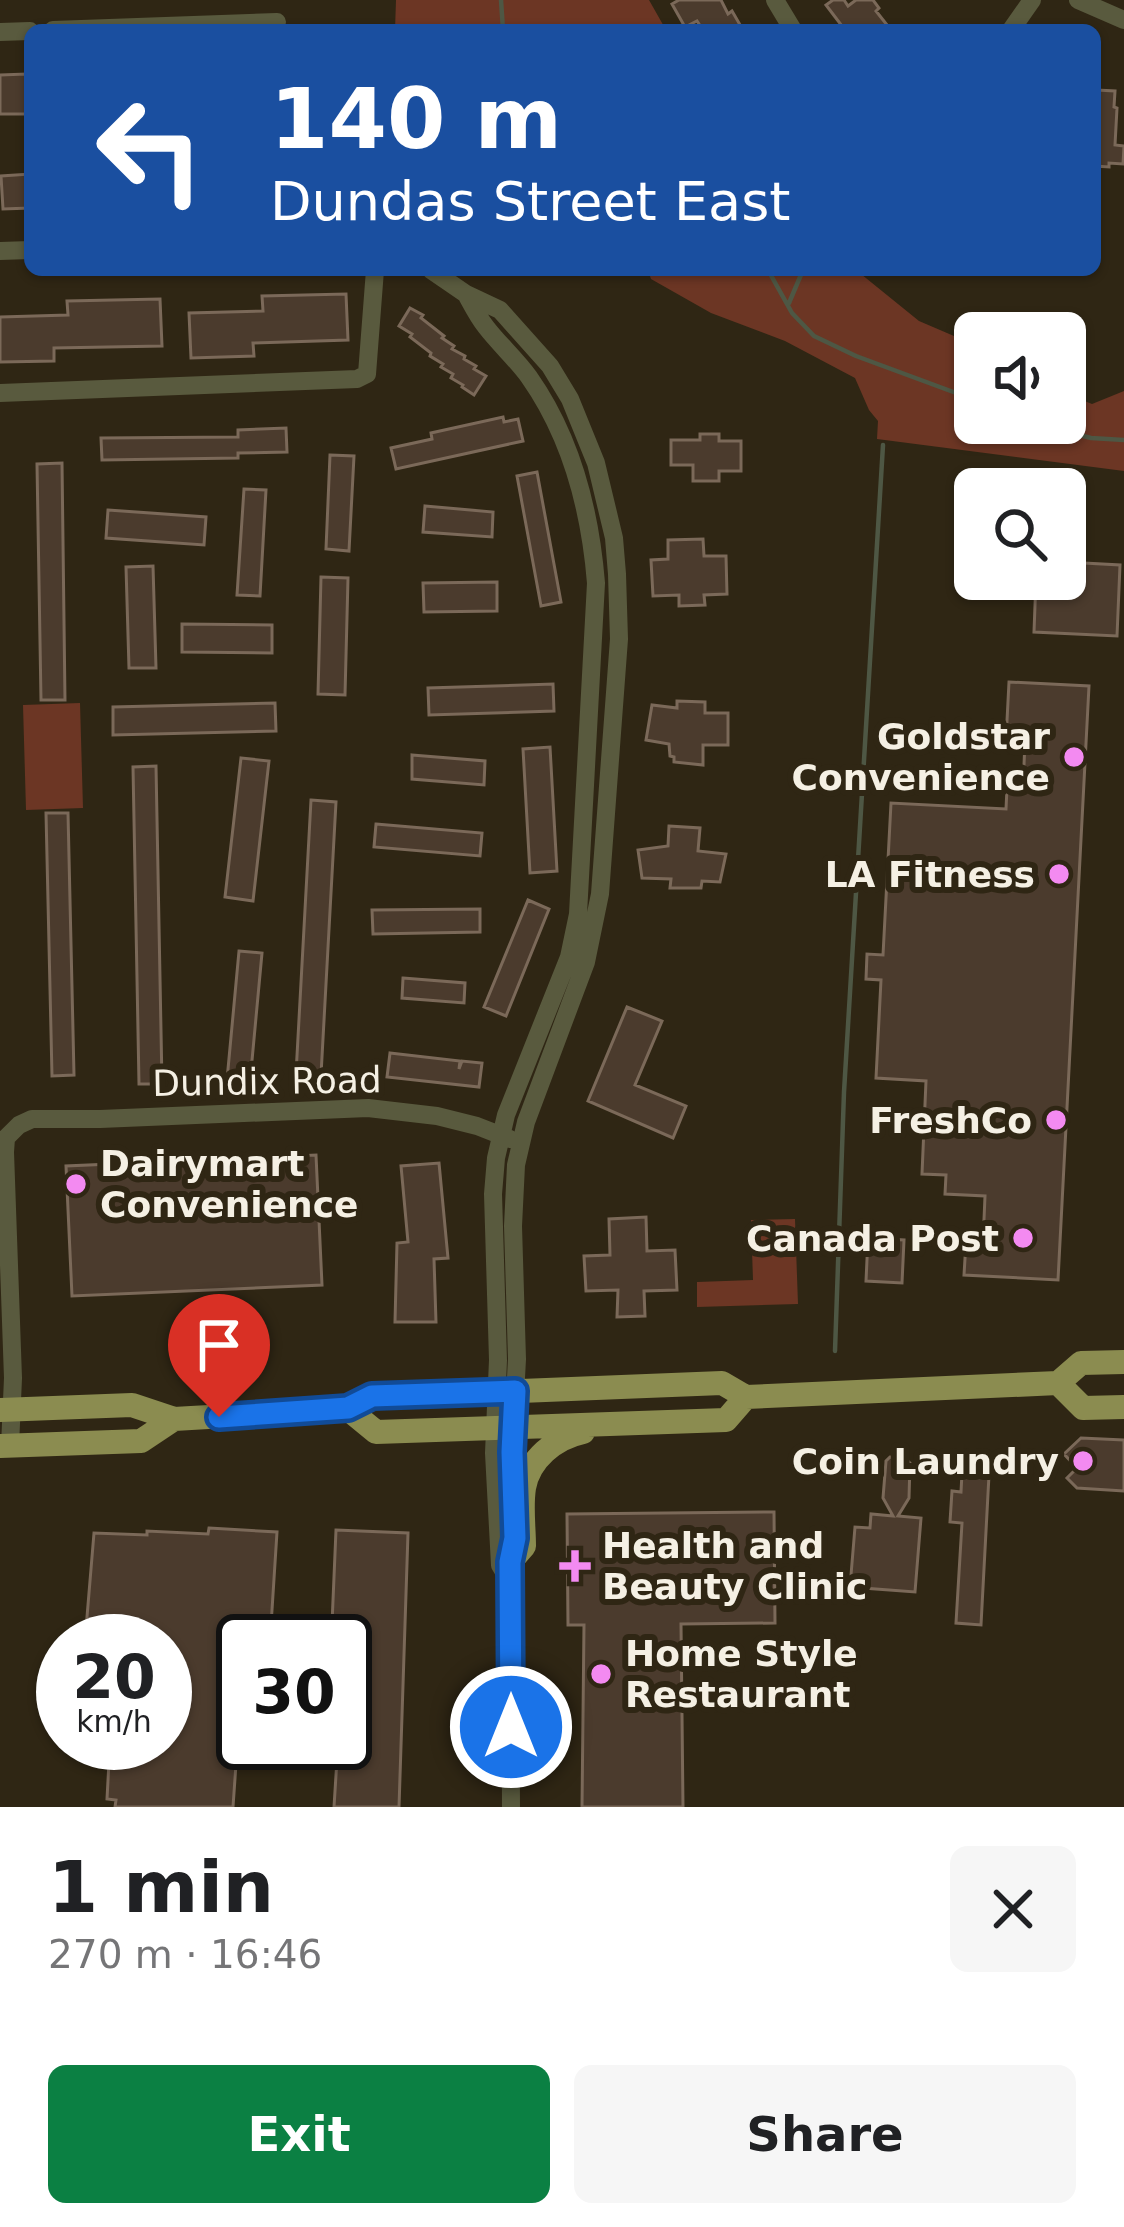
<!DOCTYPE html>
<meta charset="utf-8">
<style>
:root{--surface:#fff;--page:#f6f6f6;--text:#202124;--muted:#757577;--accent:#0b8043}
body{margin:0;font-family:"DejaVu Sans",sans-serif;background:var(--page);color:var(--text);height:100vh;display:flex;flex-direction:column;font-size:45px;white-space:nowrap}
*{box-sizing:border-box;margin:0}
p{font-size:39px;color:var(--muted)}
.icon{flex:none;width:66px;height:66px;fill:none;stroke:currentColor;stroke-width:2;stroke-linecap:round;stroke-linejoin:round}
.map{position:relative;height:1807px;overflow:hidden}
.side{display:flex;flex-direction:column;background:var(--surface);flex:1}
.side>*{flex:none}
.top-card{position:absolute;left:24px;top:24px;width:1077px;height:252px;border-radius:18px;box-shadow:0 3px 9px #0004;background:#1a4fa0;color:#fff;overflow:hidden}
.buttons{position:absolute;left:954px;top:312px;display:grid;gap:24px}
.buttons a{display:grid;place-items:center;width:132px;height:132px;border-radius:18px;background:var(--surface);box-shadow:0 3px 9px #0004;font-size:60px}
.speed{position:absolute;left:36px;top:1614px;display:flex;gap:24px;font-size:60px;font-weight:700;text-align:center}
.speed>*{display:grid;place-content:center;width:156px;height:156px;border-radius:50%;background:var(--surface);box-shadow:0 3px 9px #0004;line-height:1}
.speed small{font-size:30px;font-weight:400}
.speed .limit{border:6px solid #111;border-radius:18px;background:#fff;color:#111}
.pin{position:absolute;display:grid;place-items:center;width:102px;height:102px;color:#fff;margin:-123px -51px;border-radius:50% 50% 50% 0;rotate:-45deg;box-shadow:0 0 12px #0007}
.pin .icon{rotate:45deg}
.me{position:absolute;width:132px;margin:-66px;rotate:0deg;stroke-linejoin:round;filter:drop-shadow(0 0 9px #0008)}
.turn{display:flex;align-items:center;gap:42px;height:252px;padding:0 48px;font-size:54px}
.turn .icon{width:156px;height:156px;stroke-width:2.5}
.turn b{display:block;font-size:84px;line-height:102px}
.round{display:grid;place-items:center;flex:none;width:126px;height:126px;border-radius:18px;background:var(--page)}
.head{display:flex;align-items:center;justify-content:space-between;height:204px;padding:0 48px}
h1{font-size:72px;font-weight:700;line-height:90px}
.button{display:flex;gap:24px;margin-top:auto;padding:24px 48px}
.button a{flex:1;height:138px;border-radius:18px;background:var(--accent);color:#fff;font-size:48px;font-weight:700;line-height:138px;text-align:center}
.button a+a{background:var(--page);color:var(--text)}
.map>svg:first-child{display:block}
.green{fill:#6c3624}
.lines{fill:none;stroke-linecap:round;stroke-linejoin:round}
.stream{stroke:#4e5744;stroke-width:4.5}
.building{fill:#4b3b2d;stroke:#7b6959;stroke-width:3}
.minor{stroke:#595a3e;stroke-width:18}
.major{stroke:#8b8c50;stroke-width:24}
.route-casing{stroke:#114b97;stroke-width:30}
.route{stroke:#1a73e8;stroke-width:21}
.poi-dot{fill:#f38af1;stroke:#2f2614;stroke-width:4.5}
.labels{text-anchor:middle;stroke-width:12;stroke-linejoin:round;paint-order:stroke}
.poi-label{font-size:36px;font-weight:bold;fill:#f5f0e4;stroke:#2f2614;text-anchor:end}
.street-label{font-size:36px;fill:#f5f0e4;stroke:#2f2614}
</style>
<div class="map">
<svg width="1124" height="1807" viewBox="0 0 1124 1807">
<rect width="100%" height="100%" fill="#2f2614"/>
<!-- green -->
<path class="green" d="M396,0H649L666,30H395Z
M648,270H856L919,321L975,345V423H1065V393L1092,404L1124,391V471L877,439L878,421L869,410L855,378L785,341L711,313L651,279Z
M80,703L83,808L26,810L23,705Z
M795,1219L798,1304L697,1307V1282L753,1280L751,1220Z"/>
<g class="lines">
<!-- stream -->
<path class="stream" d="M501,0L503,30
M768,270L792,313L814,336L856,356L975,400
M789,303L803,270
M1032,423L1091,438L1124,440
M835,1351L844,1092L883,445"/>
</g>
<!-- building -->
<path class="building" d="M679,0H721L728,14L732,11L743,30H703L697,21L685,27L672,4Z
M833,0H844L848,6L856,0H873L879,8L876,11L891,30H845L826,5Z
M26,74L28,114H0V75Z
M1096,90L1115,91L1114,107L1117,108L1115,145L1124,146L1123,164L1109,163V167L1095,166Z
M30,174V208L3,209L1,176Z
M346,294L348,340L253,343L254,356L191,358L189,313L263,311L262,296Z
M160,299L162,346L54,348V361L0,362V317L68,315L67,301Z
M410,308L423,315L421,318L444,336L442,338L454,346L452,349L465,356L464,359L476,366L474,369L486,376L474,395L462,387L463,385L451,378L453,374L441,367L443,364L430,356L431,353L410,337L412,334L399,326Z
M503,417L504,422L518,419L523,441L396,469L391,448L432,439L431,433Z
M286,428L287,452L238,453V458L102,460L101,438L238,437V430Z
M700,434H719V441H741V471H719V481H693V465H671V440H700Z
M330,455L354,456L349,551L326,549Z
M62,463L65,700H41L37,464Z
M537,472L561,602L541,606L517,476Z
M244,489L266,490L260,596L237,595Z
M425,506L493,512L492,537L423,532Z
M108,510L206,517L204,545L106,538Z
M703,539L704,556H726L727,594L704,595L705,605L679,606V595L653,596L651,560L668,559V540Z
M1065,562L1120,565L1117,636L1034,632L1036,579H1065Z
M153,566L156,668H129L126,567Z
M321,577L348,578L345,695L318,694Z
M497,582V611L424,612L423,583Z
M182,624L272,625V653L182,652Z
M1009,682L1089,686L1058,1280L964,1275L966,1242L983,1243L985,1196L945,1194L946,1175L922,1174L926,1081L876,1078L881,980L866,979L867,954L883,955L891,803L1006,809L1007,788L1023,789L1025,741L1006,740Z
M553,684L554,711L429,715L428,688Z
M677,701L705,702V713H728V745H703V765L674,762V757L670,756L669,744L646,740L652,705L677,708Z
M275,703L276,731L113,735V707Z
M550,747L557,871L530,873L523,749Z
M412,755L485,761L484,785L412,779Z
M241,758L269,761L253,901L225,897Z
M156,766L162,1084H139L133,767Z
M311,800L336,802L321,1075L296,1074Z
M46,813H68L74,1075L52,1076Z
M376,824L482,833L480,856L374,847Z
M669,826L700,828L698,851L726,854L720,882L702,881L701,888H670L671,879L642,878L638,850L668,846Z
M528,900L549,909L506,1016L484,1007Z
M480,909V932L373,934L372,910Z
M239,951L262,953L250,1082L227,1080Z
M403,978L465,983L464,1003L402,998Z
M627,1007L662,1021L635,1085L686,1106L673,1138L588,1101Z
M390,1053L460,1061L459,1069L462,1061L482,1063L479,1087L387,1077Z
M316,1155L322,1285L72,1296L66,1166Z
M439,1163L448,1258L434,1259L436,1322H395L397,1243L408,1242L401,1166Z
M646,1217L647,1251L675,1250L677,1290L644,1291L645,1316L617,1317L618,1290L586,1291L584,1256L610,1255L609,1219Z
M868,1238L904,1240L902,1283L866,1281Z
M1081,1438L1124,1440V1491L1077,1488L1067,1478L1077,1468L1064,1454Z
M890,1457L905,1458L910,1463L909,1498L898,1516L921,1518L915,1592L850,1587L855,1527L870,1528L871,1514L893,1516L883,1498L886,1461Z
M962,1473L989,1475L981,1625L956,1623L962,1523L950,1522L952,1491L961,1492Z
M774,1512L775,1623L681,1624L683,1807H582L584,1625H568L567,1514Z
M209,1528L277,1532L270,1641H243V1682H229L227,1720L239,1721L233,1807H115L116,1800L107,1799L110,1743H165V1641H85L94,1533L147,1535V1531L208,1534Z
M336,1530L408,1533L399,1807H334L338,1743H345V1626L332,1624Z"/>
<g class="lines">
<!-- minor -->
<path class="minor" d="M775,0L793,30
M1078,0L1124,20
M53,30L277,22
M1011,30L1032,0
M0,32L30,31
M0,251L30,250
M431,270L466,294L500,310L550,366L570,399L596,463L614,538L617,574L619,639L600,894L586,962L526,1122L516,1165L513,1226L517,1359L512,1452L514,1505
M466,294C472,305 478,317 486,327C499,344 516,359 529,377C572,438 590,509 596,583L578,914L569,957L506,1115L496,1158L493,1194L498,1360L494,1453L500,1565L506,1575
M0,393L357,379L367,374L375,270
M10,1446L13,1378L5,1152L6,1138L19,1125L32,1119H100L368,1108L437,1116L477,1126L510,1139
M511,1807L510,1562L513,1550"/>
<!-- major -->
<path class="major" d="M1058,1383L1083,1408L1124,1407
M348,1409L376,1432L726,1420L746,1397
M0,1410L132,1405L174,1419L348,1409L372,1397L722,1383L746,1397L1058,1383L1081,1363L1124,1362
M0,1446L141,1441L174,1419
M510,1562L524,1546C524,1528 521,1507 524,1488C529,1459 555,1438 583,1432"/>
</g>
<g class="lines">
<defs>
<path id="route" d="M219,1417L348,1408L372,1396L515,1391L512,1452L515,1538L510,1562L511,1727"/>
</defs>
<!-- route casing -->
<use href="#route" class="route-casing"/>
<!-- route -->
<use href="#route" class="route"/>
</g>
<!-- markers -->
<g class="poi-dot">
<circle cx="1074" cy="757" r="12"/>
<circle cx="1059" cy="874" r="12"/>
<circle cx="1056" cy="1120" r="12"/>
<circle cx="76" cy="1184" r="12"/>
<circle cx="1023" cy="1238" r="12"/>
<circle cx="1083" cy="1461" r="12"/>
<path d="M569 1548h12v12h12v12h-12v12h-12v-12h-12v-12h12z"/>
<circle cx="601" cy="1674" r="12"/>
</g>
<g class="labels">
<!-- poi labels -->
<g class="poi-label">
<text x="1050" y="749">Goldstar<tspan x="1050" dy="41">Convenience</tspan></text>
<text x="1035" y="887">LA Fitness</text>
<text x="1032" y="1133">FreshCo</text>
<text x="100" y="1176" text-anchor="start">Dairymart<tspan x="100" dy="41">Convenience</tspan></text>
<text x="999" y="1251">Canada Post</text>
<text x="1059" y="1474">Coin Laundry</text>
<text x="602" y="1558" text-anchor="start">Health and<tspan x="602" dy="41">Beauty Clinic</tspan></text>
<text x="625" y="1666" text-anchor="start">Home Style<tspan x="625" dy="41">Restaurant</tspan></text>
</g>
<!-- street labels -->
<g class="street-label">
<text transform="translate(267 1081) rotate(-1)" y="13">Dundix Road</text>
</g>
</g>
</svg>
<div class="buttons">
<a><svg class="icon" aria-label="sound" viewBox="0 0 24 24"><path d="M4 9h4l5-4v14l-5-4H4zM17 9q2 3 0 6"/></svg></a>
<a><svg class="icon" aria-label="search" viewBox="0 0 24 24"><circle cx="10" cy="10" r="6"/><path d="M15 15l6 6"/></svg></a>
</div>
<div class="speed"><div>20<small>km/h</small></div><div class="limit">30</div></div>
<div class="pin" style="left:219px;top:1417px;background:#d93025"><svg class="icon" aria-label="arrive" viewBox="0 0 24 24"><path d="M6 21V4h12l-3 4 3 4H6"/></svg></div>
<svg class="me" style="left:511px;top:1727px" viewBox="-20 -20 40 40"><circle r="17" fill="#1a73e8" stroke="#fff" stroke-width="3"/><path d="M0-11L8 9 0 5-8 9z" fill="#fff"/></svg>
<div class="top-card">
<div class="turn"><svg class="icon" aria-label="left" viewBox="0 0 24 24"><path d="M17 20v-9H6M10 6l-5 5 5 5"/></svg><div><b>140 m</b>Dundas Street East</div></div>
</div>
</div>
<section class="side">
<div class="head"><div><h1>1 min</h1><p>270 m · 16:46</p></div><a class="round"><svg class="icon" aria-label="close" viewBox="0 0 24 24"><path d="M6 6l12 12M18 6L6 18"/></svg></a></div>
<div class="button"><a>Exit</a><a>Share</a></div>
</section>
